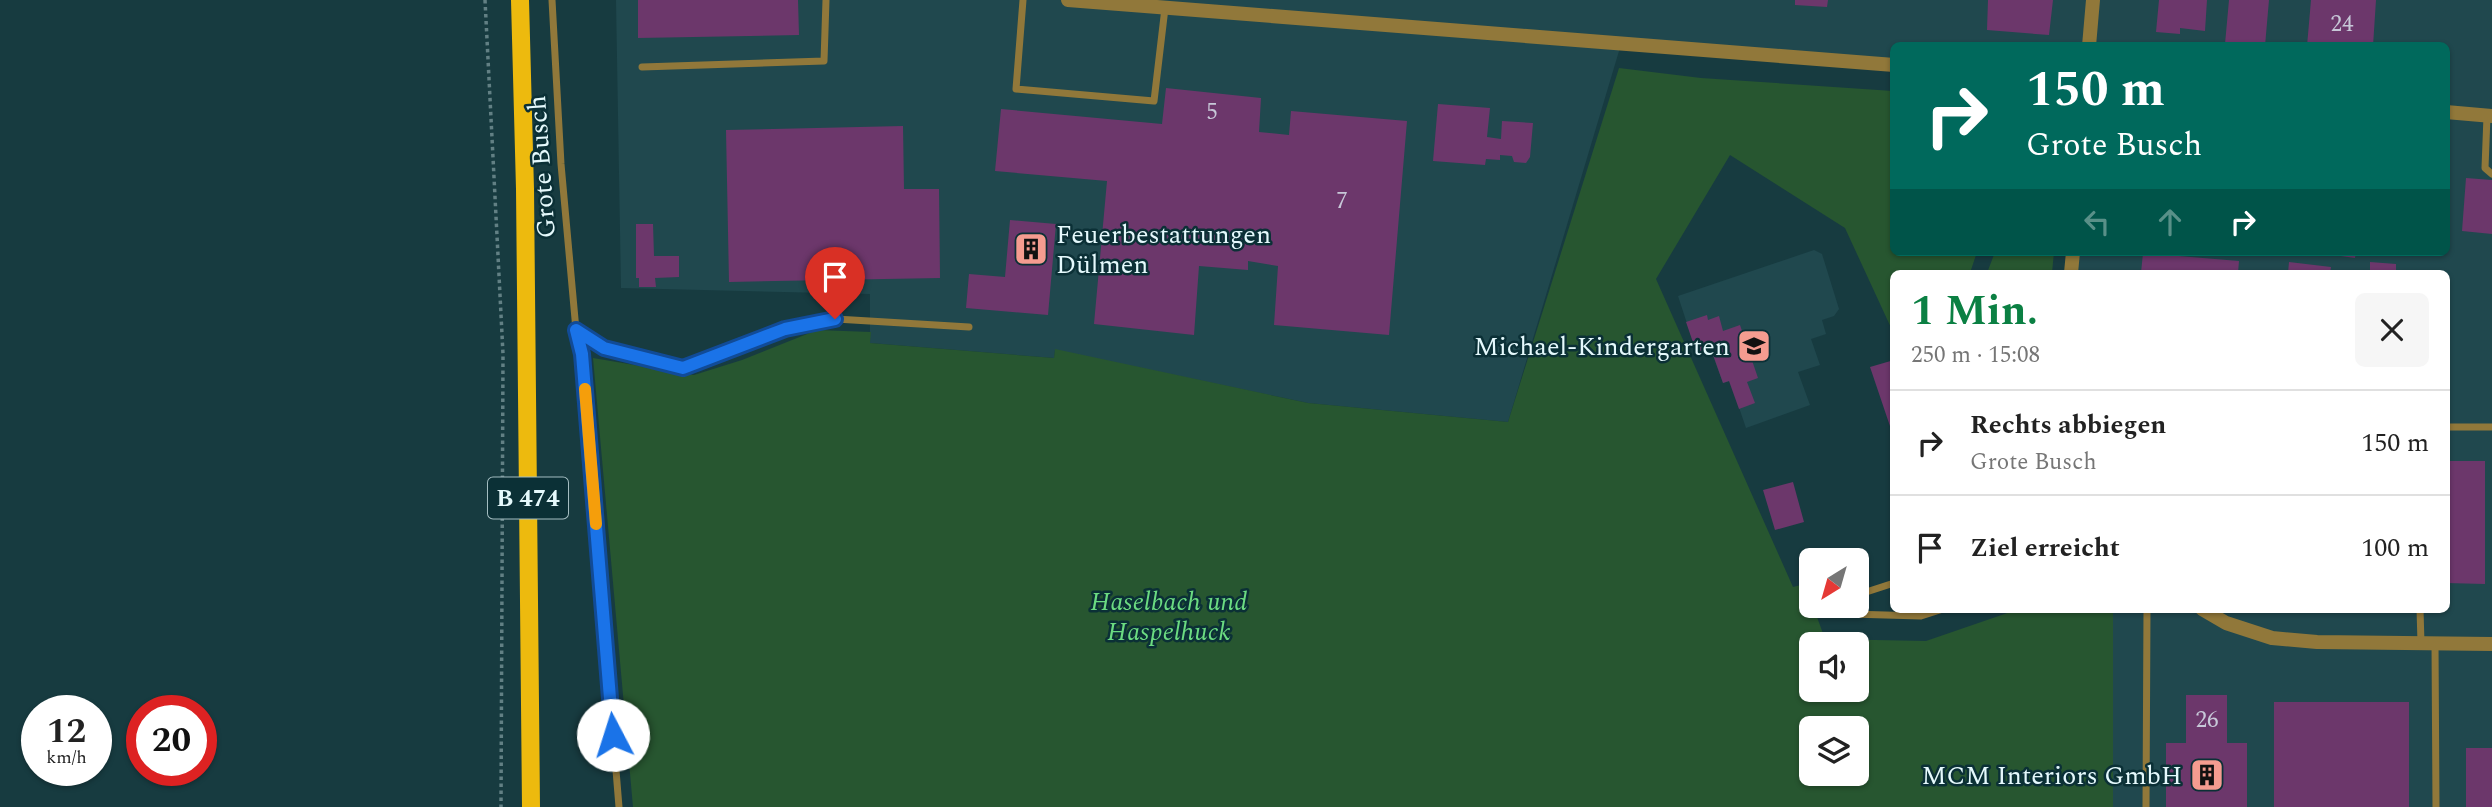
<!DOCTYPE html>
<html lang="de">
<meta charset="utf-8">
<style>
:root{--surface:#fff;--page:#f6f6f6;--text:#222;--muted:#767676;--line:#e0e0e0;--accent:#0b8043}
body{margin:0;font-family:Spectral,serif;background:var(--page);color:var(--text);height:100vh;display:flex;flex-direction:column;font-size:26px;white-space:nowrap}
*{box-sizing:border-box;margin:0}
p{font-size:23px;color:var(--muted)}
.icon{flex:none;width:38px;height:38px;fill:none;stroke:currentColor;stroke-width:2;stroke-linecap:round;stroke-linejoin:round}
.map{position:relative;flex:1;overflow:hidden}
.details{position:absolute;left:1890px;top:270px;width:560px;height:343px;display:flex;flex-direction:column;background:var(--surface);border-radius:10px;box-shadow:0 2px 5px #0004}
.details>*{flex:none}
.top-card{position:absolute;left:1890px;top:42px;width:560px;height:214px;border-radius:10px;box-shadow:0 2px 5px #0004;background:#00695c;color:#fff;overflow:hidden}
.needle{width:46px;rotate:217deg}
.buttons{position:absolute;left:1799px;top:548px;display:grid;gap:14px}
.buttons a{display:grid;place-items:center;width:70px;height:70px;border-radius:10px;background:var(--surface);box-shadow:0 2px 5px #0004;font-size:35px}
.speed{position:absolute;left:21px;top:695px;display:flex;gap:14px;font-size:35px;font-weight:700;text-align:center}
.speed>*{display:grid;place-content:center;width:91px;height:91px;border-radius:50%;background:var(--surface);box-shadow:0 2px 5px #0004;line-height:1}
.speed small{font-size:18px;font-weight:400}
.speed .limit{border:10px solid #d22;background:#fff;color:#111}
.pin{position:absolute;display:grid;place-items:center;width:60px;height:60px;color:#fff;margin:-72px -30px;border-radius:50% 50% 50% 0;rotate:-45deg;box-shadow:0 0 7px #0007}
.pin .icon{rotate:45deg}
.me{position:absolute;width:77px;margin:-38px;rotate:355deg;stroke-linejoin:round;filter:drop-shadow(0 0 5px #0008)}
.turn{display:flex;align-items:center;gap:24px;height:147px;padding:0 21px;font-size:32px}
.turn .icon{width:91px;height:91px;stroke-width:2.5}
.turn b{display:block;font-size:49px;line-height:60px}
.lanes{display:flex;align-items:center;height:66px;padding:0 21px;background:#0003;justify-content:center;gap:35px;direction:ltr}
.lanes .off{opacity:.35}
.round{display:grid;place-items:center;flex:none;width:74px;height:74px;border-radius:10px;background:var(--page)}
.head{display:flex;align-items:center;justify-content:space-between;height:119px;padding:0 21px}
h1{font-size:42px;font-weight:700;line-height:52px;color:var(--accent)}
ul{padding:0;list-style:none}
li{display:flex;align-items:center;gap:21px;height:105px;padding:0 21px;border-top:2px solid var(--line)}
li div{flex:1}
li b{display:block;font-size:26px}
li em{font-style:normal}
.map>svg:first-child{display:block}
.built{fill:#20484e}
.green{fill:#275630;fill-rule:evenodd}
.building{fill:#6c376b}
.lines{fill:none;stroke-linecap:round;stroke-linejoin:round}
.path{stroke:#628084;stroke-width:3.5;stroke-dasharray:3.5 3.5;stroke-linecap:butt}
.lane{stroke:#91783a;stroke-width:7}
.street{stroke:#91783a;stroke-width:14}
.primary{stroke:#edba0e;stroke-width:18}
.route-casing{stroke:#114b97;stroke-width:18}
.route{stroke:#1a73e8;stroke-width:12}
.slow{stroke:#f59e0b;stroke-width:12}
.labels{text-anchor:middle;stroke-width:5;stroke-linejoin:round;paint-order:stroke}
.number-label{font-size:23px;fill:#c7c8d8}
.shield{fill:#0b3036;stroke:#a4bdc1;stroke-width:2}
.shield-label{font-size:24px;font-weight:bold;fill:#e5f9fc}
.street-label{font-size:26px;fill:#e5f9fc;stroke:#0b3036}
.poi-label{font-size:26px;fill:#e5f9fc;stroke:#0b3036;text-anchor:end}
.park-label{font-size:26px;font-style:italic;fill:#6bdb81;stroke:#0b3036}
</style>
<div class="map">
<svg width="2492" height="807" viewBox="0 0 2492 807">
<rect width="100%" height="100%" fill="#173b40"/>
<!-- built -->
<path class="built" d="M616,0H2492V807H2113V609H2446V273H2071L2073,252H2446V46H1894L1893,65L1622,41L1508,422L1308,403L1055,350L1054,358L870,343V294L621,288Z
M1814,250L1822,254L1839,309L1834,316L1822,320L1826,334L1811,339L1820,365L1798,372L1810,405L1746,428L1730,381L1723,383L1712,353L1698,357L1678,296Z"/>
<!-- green -->
<path class="green" d="M1619,68L1701,78L1893,91L1894,252H1977L1970,273H1894L1893,332L1845,228L1730,155L1656,279L1793,587L1805,584L1825,639L1926,641L2019,609H2113V807H633L593,358L694,375L742,360L817,330L871,332L870,343L1054,358L1055,349L1308,403L1508,422ZM1811,644H1857V690H1811ZM1811,728H1857V774H1811Z
M1995,252H2054L2052,273H1987Z"/>
<!-- building -->
<path class="building" d="M638,0H798L799,35L638,38Z
M1795,0H1828L1827,7L1795,5Z
M1988,0H2053L2049,35L1987,30Z
M2159,0H2207L2205,31L2180,28V34L2156,32Z
M2229,0H2269L2265,46L2225,44Z
M2311,0H2376L2373,46H2307Z
M1166,88L1261,98L1259,132L1289,135L1291,111L1407,121L1389,335L1274,325L1278,266L1248,261V270L1199,266L1194,335L1094,324L1107,181L995,171L1001,109L1162,124Z
M1438,104L1490,108L1487,137L1501,139L1502,121L1533,123L1530,157L1526,163L1514,162L1512,156L1500,155V160L1486,159L1485,165L1433,161Z
M903,126L904,189H939L940,278L729,282L726,130Z
M2466,178L2492,180V234L2462,231Z
M1010,220L1056,224L1048,315L966,308L969,274L1005,277Z
M636,224H653L654,256H679V277L655,278L656,287H639V278H636Z
M2312,252H2356L2355,258Z
M2143,253L2239,261L2238,273H2141Z
M2289,262L2331,267L2330,273H2288Z
M2370,262L2396,264V273H2370Z
M1707,315L1708,320L1719,316L1723,331L1740,325L1758,378L1747,382L1755,403L1739,409L1729,381L1723,383L1712,352L1698,357L1686,322Z
M1894,360V435H1893L1870,367Z
M2446,461H2485V584L2446,583Z
M1793,482L1804,522L1775,530L1763,490Z
M2186,695H2227V743H2247V807H2166V743H2186Z
M2274,702H2409V807H2274Z
M2466,748H2492V807H2466Z"/>
<g class="lines">
<!-- path -->
<path class="path" d="M485,0L503,354L501,807"/>
<!-- lane -->
<path class="lane" d="M552,0L561,164L576,330L582,354L619,807
M1023,0L1016,89L1154,101L1165,8
M642,67L824,61L826,0
M2487,116L2485,168L2492,174
M577,331L604,348L683,368L785,329L836,319L969,327
M2446,427H2492
M1857,595L1894,583
M1848,606L1850,614L1921,616L1943,609
M2420,609L2421,643
M2435,643L2436,807
M2146,807L2147,609"/>
<!-- street -->
<path class="street" d="M1068,0L1894,65
M2089,46L2093,0
M2446,112L2492,116
M2071,273L2073,252
M2202,609L2226,623L2272,638L2317,642L2492,644"/>
<!-- primary -->
<path class="primary" d="M520,0L525,189L531,807"/>
</g>
<g class="lines">
<defs>
<path id="route" d="M613,735L582,354L576,330L604,348L683,368L785,329L835,319"/>
</defs>
<!-- route casing -->
<use href="#route" class="route-casing"/>
<!-- route -->
<use href="#route" class="route"/>
<!-- slow -->
<path class="slow" d="M585,389L596,524"/>
</g>
<!-- icons -->
<defs>
<symbol id="building-square" viewBox="-11 -11 22 22"><rect x="-9" y="-9" width="18" height="18" rx="4" fill="#f59c90" stroke="#0b3036"/><path d="M-4-6H4V6H1V3H-1V6H-4ZM-2.5-4.3h1.7v1.8h-1.7ZM.8-4.3h1.7v1.8H.8ZM-2.5-1h1.7V.8h-1.7ZM.8-1h1.7V.8H.8Z" fill="#111"/></symbol>
<symbol id="school-square" viewBox="-11 -11 22 22"><rect x="-9" y="-9" width="18" height="18" rx="4" fill="#f59c90" stroke="#0b3036"/><path d="M0-5L7-2L0 1L-7-2ZM-4 1L0 2.5L4 1V4Q0 6-4 4Z" fill="#111"/></symbol>
</defs>
<g fill-rule="evenodd">
<use href="#building-square" x="1012" y="230" width="38" height="38"/>
<use href="#school-square" x="1735" y="327" width="38" height="38"/>
<use href="#building-square" x="2188" y="756" width="38" height="38"/>
</g>
<g class="labels">
<!-- number labels -->
<g class="number-label">
<text x="2342" y="31">24</text>
<text x="1212" y="119">5</text>
<text x="1342" y="208">7</text>
<text x="2207" y="727">26</text>
</g>
<!-- shield labels -->
<rect class="shield" x="488" y="477.5" width="80" height="41" rx="5"/>
<g class="shield-label">
<text x="528" y="506">B 474</text>
</g>
<!-- street labels -->
<g class="street-label">
<text transform="translate(541 167) rotate(-94)" y="9">Grote Busch</text>
</g>
<!-- poi labels -->
<g class="poi-label">
<text x="1056" y="243" text-anchor="start">Feuerbestattungen<tspan x="1056" dy="30">Dülmen</tspan></text>
<text x="1730" y="355">Michael-Kindergarten</text>
<text x="2182" y="784">MCM Interiors GmbH</text>
</g>
<!-- park labels -->
<g class="park-label">
<text x="1169" y="610">Haselbach und<tspan x="1169" dy="30">Haspelhuck</tspan></text>
</g>
</g>
</svg>
<div class="buttons">
<a><svg class="needle" viewBox="-14 -14 28 28"><path d="M0-13l5 13h-10z" fill="#e53935"/><path d="M0 13l5-13h-10z" fill="#767676"/></svg></a>
<a><svg class="icon" aria-label="sound" viewBox="0 0 24 24"><path d="M4 9h4l5-4v14l-5-4H4zM17 9q2 3 0 6"/></svg></a>
<a><svg class="icon" aria-label="layers" viewBox="0 0 24 24"><path d="M12 4l9 5-9 5-9-5zM3 14l9 5 9-5"/></svg></a>
</div>
<div class="speed"><div>12<small>km/h</small></div><div class="limit">20</div></div>
<div class="pin" style="left:835px;top:319px;background:#d93025"><svg class="icon" aria-label="arrive" viewBox="0 0 24 24"><path d="M6 21V4h12l-3 4 3 4H6"/></svg></div>
<svg class="me" style="left:613px;top:735px" viewBox="-20 -20 40 40"><circle r="19" fill="#fff"/><path d="M0-13L10 11 0 6-10 11z" fill="#1a73e8"/></svg>
<div class="top-card">
<div class="turn"><svg class="icon" aria-label="right" viewBox="0 0 24 24"><path d="M7 20v-9h11M14 6l5 5-5 5"/></svg><div><b>150 m</b>Grote Busch</div></div>
<div class="lanes"><svg class="icon off" aria-label="left" viewBox="0 0 24 24"><path d="M17 20v-9H6M10 6l-5 5 5 5"/></svg><svg class="icon off" aria-label="ahead" viewBox="0 0 24 24"><path d="M12 20V5M6 11l6-6 6 6"/></svg><svg class="icon" aria-label="right" viewBox="0 0 24 24"><path d="M7 20v-9h11M14 6l5 5-5 5"/></svg></div>
</div>
<section class="details">
<div class="head"><div><h1>1 Min.</h1><p>250 m · 15:08</p></div><a class="round"><svg class="icon" aria-label="close" viewBox="0 0 24 24"><path d="M6 6l12 12M18 6L6 18"/></svg></a></div>
<ul>
<li><svg class="icon" aria-label="right" viewBox="0 0 24 24"><path d="M7 20v-9h11M14 6l5 5-5 5"/></svg><div><b>Rechts abbiegen</b><p>Grote Busch</p></div><em>150 m</em></li>
<li><svg class="icon" aria-label="arrive" viewBox="0 0 24 24"><path d="M6 21V4h12l-3 4 3 4H6"/></svg><div><b>Ziel erreicht</b></div><em>100 m</em></li>
</ul>
</section>
</div>
